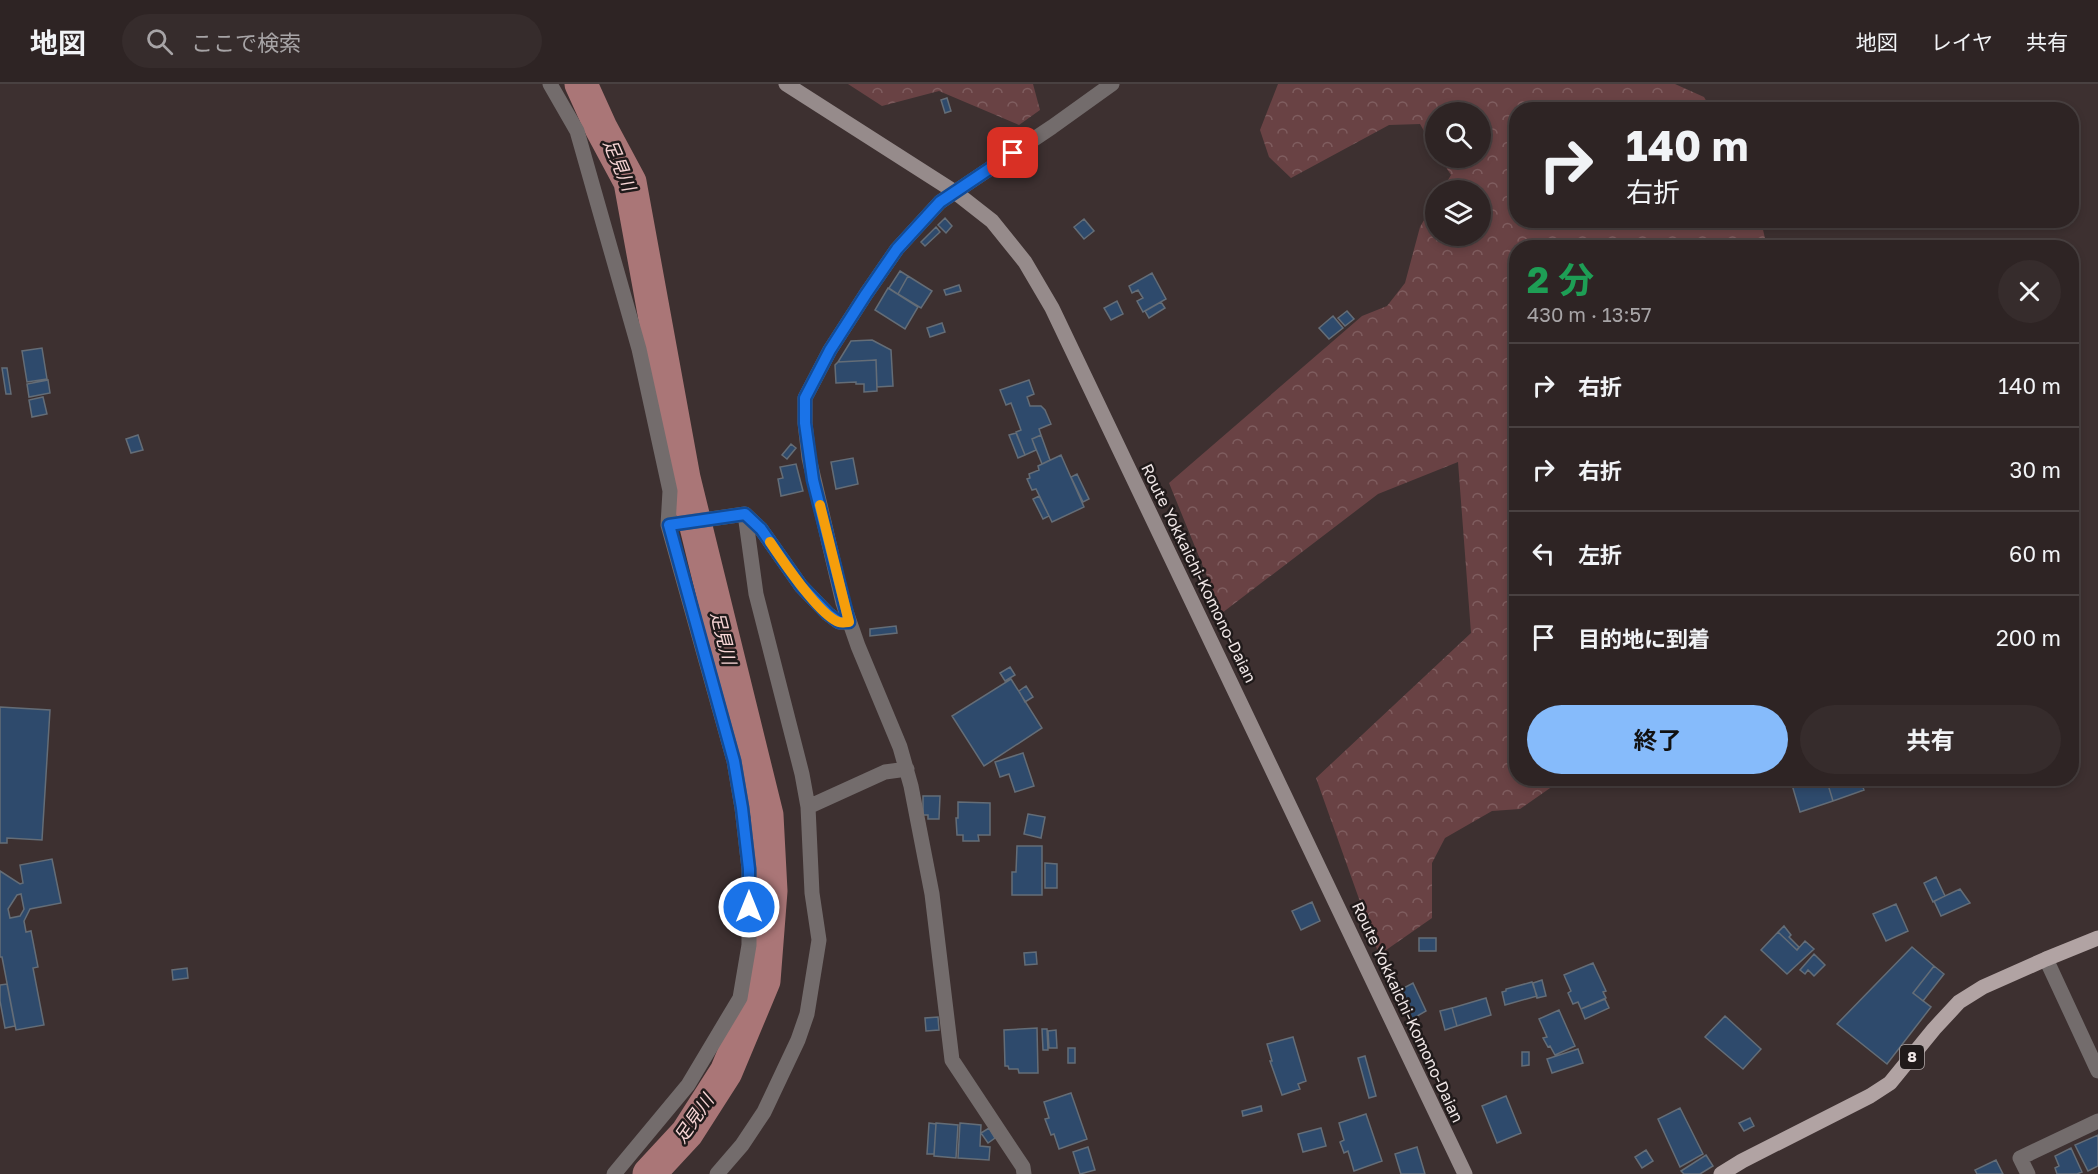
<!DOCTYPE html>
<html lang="ja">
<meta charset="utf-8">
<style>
:root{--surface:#2e2424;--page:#362c2c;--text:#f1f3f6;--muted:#a7a4a6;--line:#494141;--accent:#86bbfb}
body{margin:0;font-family:"Golos Text","Noto Sans JP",sans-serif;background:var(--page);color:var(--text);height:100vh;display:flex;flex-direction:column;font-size:22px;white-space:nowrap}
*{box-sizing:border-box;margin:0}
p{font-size:20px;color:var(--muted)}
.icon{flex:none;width:33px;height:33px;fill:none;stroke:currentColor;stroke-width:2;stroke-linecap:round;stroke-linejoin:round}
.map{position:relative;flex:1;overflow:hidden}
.panel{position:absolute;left:1509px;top:156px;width:570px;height:546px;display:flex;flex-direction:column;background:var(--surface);border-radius:24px;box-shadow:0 3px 9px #0003,0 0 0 2px var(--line)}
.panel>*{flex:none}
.hud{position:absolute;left:1509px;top:18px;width:570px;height:126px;border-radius:24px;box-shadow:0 3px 9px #0003,0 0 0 2px var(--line);background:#2e2424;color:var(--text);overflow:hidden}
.tools{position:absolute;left:1425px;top:18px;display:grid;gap:12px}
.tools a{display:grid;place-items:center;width:66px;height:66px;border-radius:50%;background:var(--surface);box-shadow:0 3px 9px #0003,0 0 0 2px var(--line);font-size:30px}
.pin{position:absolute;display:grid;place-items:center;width:51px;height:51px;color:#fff;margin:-26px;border-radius:12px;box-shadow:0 3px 9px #0006}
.me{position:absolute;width:66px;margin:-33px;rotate:0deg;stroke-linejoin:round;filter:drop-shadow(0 0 4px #0008)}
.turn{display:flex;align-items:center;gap:21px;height:126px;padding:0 18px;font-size:27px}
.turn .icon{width:78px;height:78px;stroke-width:2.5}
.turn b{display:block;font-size:42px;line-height:51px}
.round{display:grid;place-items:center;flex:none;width:63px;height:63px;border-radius:32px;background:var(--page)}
.overview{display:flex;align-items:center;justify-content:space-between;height:102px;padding:0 18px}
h1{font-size:36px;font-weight:700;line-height:45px;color:#1e9e55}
.button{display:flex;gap:12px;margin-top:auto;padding:12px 18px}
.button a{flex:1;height:69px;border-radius:36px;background:var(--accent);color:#111;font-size:24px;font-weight:700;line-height:69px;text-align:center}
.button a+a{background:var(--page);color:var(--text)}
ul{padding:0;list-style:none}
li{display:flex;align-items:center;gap:18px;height:84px;padding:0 18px;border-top:2px solid var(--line)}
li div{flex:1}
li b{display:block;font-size:22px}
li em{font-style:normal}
header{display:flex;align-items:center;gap:36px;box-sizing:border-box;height:84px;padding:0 30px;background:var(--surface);border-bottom:2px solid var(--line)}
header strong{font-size:28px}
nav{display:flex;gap:33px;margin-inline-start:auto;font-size:21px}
.search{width:420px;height:54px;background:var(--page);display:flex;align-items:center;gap:15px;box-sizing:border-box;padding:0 21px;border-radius:33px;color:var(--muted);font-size:22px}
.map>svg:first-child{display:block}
.forest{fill:url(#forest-crowns)}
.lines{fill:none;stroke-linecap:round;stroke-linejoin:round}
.river{stroke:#aa7677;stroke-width:33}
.building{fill:#2e4a6c;stroke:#646d77;stroke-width:1.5;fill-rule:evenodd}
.street{stroke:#736c6c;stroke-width:15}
.secondary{stroke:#968b8b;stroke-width:15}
.primary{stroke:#b1a3a3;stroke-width:15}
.route-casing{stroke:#114b97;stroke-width:15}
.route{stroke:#1a73e8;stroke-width:10}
.slow{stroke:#f59e0b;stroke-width:10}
.labels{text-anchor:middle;stroke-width:5;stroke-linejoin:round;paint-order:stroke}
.shield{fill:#201a1a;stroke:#b2aaaa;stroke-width:1.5}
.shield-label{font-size:15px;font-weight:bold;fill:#f0e7e7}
.street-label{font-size:16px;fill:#f0e7e7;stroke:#201a1a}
.water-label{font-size:18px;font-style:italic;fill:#f8d6d6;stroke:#201a1a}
</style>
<header>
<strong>地図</strong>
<div class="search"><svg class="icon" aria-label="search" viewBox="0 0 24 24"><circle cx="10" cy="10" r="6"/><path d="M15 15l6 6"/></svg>ここで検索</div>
<nav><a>地図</a><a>レイヤ</a><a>共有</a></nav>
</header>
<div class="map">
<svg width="2098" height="1090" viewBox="0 0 2098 1090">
<defs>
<pattern id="forest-crowns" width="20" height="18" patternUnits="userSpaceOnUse" patternTransform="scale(1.5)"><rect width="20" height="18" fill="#694244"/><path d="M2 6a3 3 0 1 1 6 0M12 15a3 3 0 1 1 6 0" fill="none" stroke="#7f5d5f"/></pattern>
</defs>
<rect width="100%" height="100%" fill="#3d3030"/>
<!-- forest -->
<path class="forest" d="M848,0H1033L1040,26L1019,41L939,7L882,22Z
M1278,0H1675L1704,13L1711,25L1516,26V136L1761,137L1767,163L1516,164V694L1563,695L1520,725L1492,727L1445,754L1432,779V834L1379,871L1316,694L1471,549L1458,378L1378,410L1222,529L1169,399L1362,232L1387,222L1405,199L1420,143L1435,117L1436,152H1480V106H1442L1451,91L1440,74H1480V28H1436L1435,66L1420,40L1389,41L1291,94L1269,73L1260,46Z"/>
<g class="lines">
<!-- river -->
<path class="river" d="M581,0L601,44L630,98L684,394L767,731L771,807L764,897L726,988L687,1049L649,1090"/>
</g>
<!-- building -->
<path class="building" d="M947,14L951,27L945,29L941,16Z
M945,134L952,142L946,149L938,141Z
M1084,135L1094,147L1084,155L1074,143Z
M936,143L940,148L925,162L921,158Z
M900,187L908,192L898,210L889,204Z
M1152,189L1166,215L1143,228L1137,217L1143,214L1138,206L1132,209L1129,202Z
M908,192L932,207L921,224L898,210Z
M959,201L961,207L946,211L944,206Z
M888,204L918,223L905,245L875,226Z
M1117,217L1123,230L1111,236L1104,224Z
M1161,218L1165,224L1149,234L1145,227Z
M1347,227L1354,235L1345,242L1338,234Z
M1333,232L1343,244L1329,255L1319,244Z
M942,239L945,248L930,253L927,244Z
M872,256L891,266L893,302L877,303L876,276L838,278L851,257Z
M42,264L47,295L27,298L22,267Z
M876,276L877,307L864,308V300H856V298L836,299L835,281L838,278Z
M2,284H7L11,310H6Z
M48,296L50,309L29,313L27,300Z
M1029,296L1034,310L1027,313L1030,322H1041L1045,326L1051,340L1039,345L1041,351L1032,355L1036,366L1025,371L1016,348L1021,346L1011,319L1006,321L1000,306Z
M43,313L47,330L32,333L29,316Z
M1016,349L1025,371L1018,374L1009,351Z
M138,351L143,366L131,369L126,355Z
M1041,351L1050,376L1042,380L1032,355Z
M791,360L796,364L787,375L782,371Z
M1061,371L1084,423L1052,438L1036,405L1032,406L1027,395L1030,394L1029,390L1039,386L1038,382Z
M853,374L858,400L836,405L831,378Z
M796,380L803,407L781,412L778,395L783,394L780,383Z
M1077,390L1089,415L1083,418L1071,393Z
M1039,412L1049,432L1043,435L1033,415Z
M896,542L897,549L870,552V545Z
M1010,583L1015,591L1005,597L1000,589Z
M1011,595L1042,644L984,682L952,632Z
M1026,602L1033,613L1025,618L1019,607Z
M0,623L50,626L42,756L7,754V759H0Z
M1023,669L1034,702L1015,708L1009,690L1000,693L995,678Z
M1790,694H1826L1833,717L1800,728Z
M1826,694H1871L1861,698L1864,706L1833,717Z
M923,712H940L939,735H928V731H923Z
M958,718L990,719V751H978L979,757H963V751H957L956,734H958Z
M1028,730L1045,733L1041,754L1024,750Z
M1017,762H1042V811H1012V788H1016Z
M52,775L61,819L30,825L24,837L26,848L31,847L38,883L33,884L44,941L16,946L2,873H0V787L20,800L23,799L20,781ZM21,810L24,825L20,832L10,834L8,825L17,811Z
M1045,779L1057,780V804H1045Z
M1936,793L1945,812L1933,818L1924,799Z
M1960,805L1970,819L1941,832L1934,817Z
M1312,818L1320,837L1301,846L1292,827Z
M1896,820L1908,847L1886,857L1873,830Z
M1784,842L1791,851L1789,853L1799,863L1797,866L1778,848Z
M1778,848L1797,866L1805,857L1814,865L1787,890L1761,866Z
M1419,854H1436V867H1419Z
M1912,863L1934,882L1913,909L1931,923L1887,980L1837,940Z
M1036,868L1037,880L1025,881L1024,869Z
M1814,870L1825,881L1814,892L1808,886L1805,890L1800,886Z
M1593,879L1606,907L1603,908L1606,914L1581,925L1578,918L1573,920L1568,909L1571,907L1564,891Z
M1934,882L1944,890L1923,917L1913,909Z
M187,884L188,894L173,896L172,886Z
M1542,896L1546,912L1537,914L1533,899Z
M1532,898L1537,912L1505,921L1502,908L1506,907V905Z
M1413,899L1426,927L1412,935L1398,907Z
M7,900L15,942L5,944L0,917V901Z
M1486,914L1491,931L1457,942L1452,924Z
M1605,915L1609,924L1585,935L1581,925Z
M1452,924L1457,942L1445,946L1440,927Z
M1559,926L1575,962L1555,971L1550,962L1548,963L1543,954L1547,953L1539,935Z
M1725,932L1761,965L1743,985L1705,953Z
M938,933L939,946L926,947L925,934Z
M1037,944L1038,989H1019L1018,985H1009L1008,982H1005L1004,946Z
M1042,945H1047L1048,966H1043Z
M1056,946L1057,964H1049L1048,947Z
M1293,953L1306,997L1298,1000L1300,1005L1282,1011L1270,977H1272L1267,960Z
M1068,964H1075V979H1068Z
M1578,965L1583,979L1552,989L1547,975Z
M1522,968H1529V981L1522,982Z
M1365,972L1376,1012L1369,1014L1358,974Z
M1071,1009L1087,1055L1059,1065L1054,1050L1051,1051L1045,1035L1049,1034L1044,1018Z
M1506,1012L1521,1049L1497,1059L1482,1022Z
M1261,1022L1262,1027L1243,1032L1242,1027Z
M1680,1024L1703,1070L1680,1083L1658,1035Z
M1366,1030L1382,1077L1354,1087L1348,1067L1344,1069L1340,1058L1344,1056L1339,1039Z
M1750,1034L1754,1042L1744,1047L1739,1039Z
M929,1039L936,1040L934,1070H927Z
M936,1039L958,1041L956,1074L934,1072Z
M960,1039L981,1041L980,1062L990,1063L989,1076L958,1074Z
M989,1044L995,1054L988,1059L981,1049Z
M1321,1044L1326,1062L1303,1068L1298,1050Z
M2098,1051V1082L2088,1087L2075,1061Z
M1088,1063L1095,1086L1080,1090L1073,1068Z
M1417,1063L1425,1090H1401L1395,1070Z
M2071,1064L2082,1088L2077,1090H2057L2055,1084L2059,1082L2055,1072Z
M1646,1066L1653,1077L1642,1084L1635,1073Z
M1706,1071L1713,1082L1700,1090H1684L1681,1087Z
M1996,1076L2003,1090H1977L1975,1086Z"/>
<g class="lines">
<!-- street -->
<path class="street" d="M550,0L577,47L639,265L670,407L668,441L734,677L742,724L749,785V861L740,914L688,1001L614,1090
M745,430L761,445L801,502L828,530L839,538H849
M668,441L745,430
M808,723L885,688L907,685
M2046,875L2098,987
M717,1090L742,1061L764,1028L798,956L807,930L819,856L812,809L808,723L802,690L756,510L745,430
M1024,1090L1023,1083L952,976L932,810L911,702L900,663L858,562L843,519L809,374L805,339V314L830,266L866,210L897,165L940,118L1052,43L1112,0
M2028,1090L2020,1074L2098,1037"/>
<!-- secondary -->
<path class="secondary" d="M786,0L955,108L992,137L1025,178L1052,224L1465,1090"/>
<!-- primary -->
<path class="primary" d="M1721,1090L1742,1077L1870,1012L1890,999L1934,945L1959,918L1983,903L2046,875L2098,854"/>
</g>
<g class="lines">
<defs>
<path id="route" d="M749,823V785L742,724L734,677L669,441L745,430L761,445L801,502L828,530L839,538H849L813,396L805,339V314L830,266L866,210L897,165L940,118L1013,69"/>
</defs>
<!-- route casing -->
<use href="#route" class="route-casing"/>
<!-- route -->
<use href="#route" class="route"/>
<!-- slow -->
<path class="slow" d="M770,458C782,476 820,532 839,538C842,539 845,538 849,538L820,421"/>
</g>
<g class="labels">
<!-- shield labels -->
<rect class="shield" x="1900" y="961" width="24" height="24" rx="4.5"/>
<g class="shield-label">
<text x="1912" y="978">8</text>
</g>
<!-- street labels -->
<g class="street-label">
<text transform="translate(1199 489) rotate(64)" y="6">Route Yokkaichi-Komono-Daian</text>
<text transform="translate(1408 928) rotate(65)" y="6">Route Yokkaichi-Komono-Daian</text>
</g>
<!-- water labels -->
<g class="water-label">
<text transform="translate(619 81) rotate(67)" y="6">足見川</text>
<text transform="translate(723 554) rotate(76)" y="6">足見川</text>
<text transform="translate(694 1035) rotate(-55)" y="6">足見川</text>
</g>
</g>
</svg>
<div class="tools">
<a><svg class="icon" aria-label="search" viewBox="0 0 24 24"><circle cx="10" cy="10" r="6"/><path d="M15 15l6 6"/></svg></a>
<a><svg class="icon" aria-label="layers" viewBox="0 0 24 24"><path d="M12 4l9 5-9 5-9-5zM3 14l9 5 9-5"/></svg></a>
</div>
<div class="pin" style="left:1013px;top:69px;background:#d93025"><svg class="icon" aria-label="arrive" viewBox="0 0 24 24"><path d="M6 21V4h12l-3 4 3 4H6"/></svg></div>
<svg class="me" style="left:749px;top:823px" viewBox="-20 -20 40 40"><circle r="17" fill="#1a73e8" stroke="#fff" stroke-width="3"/><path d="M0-11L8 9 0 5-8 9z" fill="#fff"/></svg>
<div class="hud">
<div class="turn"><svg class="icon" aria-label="right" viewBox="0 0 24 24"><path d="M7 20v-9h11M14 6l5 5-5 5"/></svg><div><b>140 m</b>右折</div></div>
</div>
<section class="panel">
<div class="overview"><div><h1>2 分</h1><p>430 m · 13:57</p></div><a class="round"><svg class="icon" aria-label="close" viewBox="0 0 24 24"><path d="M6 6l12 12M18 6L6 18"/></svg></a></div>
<ul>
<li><svg class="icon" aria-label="right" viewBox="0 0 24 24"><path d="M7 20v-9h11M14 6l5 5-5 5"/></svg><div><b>右折</b></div><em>140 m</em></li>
<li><svg class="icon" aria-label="right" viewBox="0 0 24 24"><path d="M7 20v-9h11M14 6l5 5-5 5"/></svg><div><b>右折</b></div><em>30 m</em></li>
<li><svg class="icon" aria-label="left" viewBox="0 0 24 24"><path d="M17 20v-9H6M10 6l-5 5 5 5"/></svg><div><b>左折</b></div><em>60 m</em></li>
<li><svg class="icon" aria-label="arrive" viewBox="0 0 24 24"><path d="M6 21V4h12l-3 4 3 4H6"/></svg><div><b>目的地に到着</b></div><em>200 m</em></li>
</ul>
<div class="button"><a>終了</a><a>共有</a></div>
</section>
</div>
